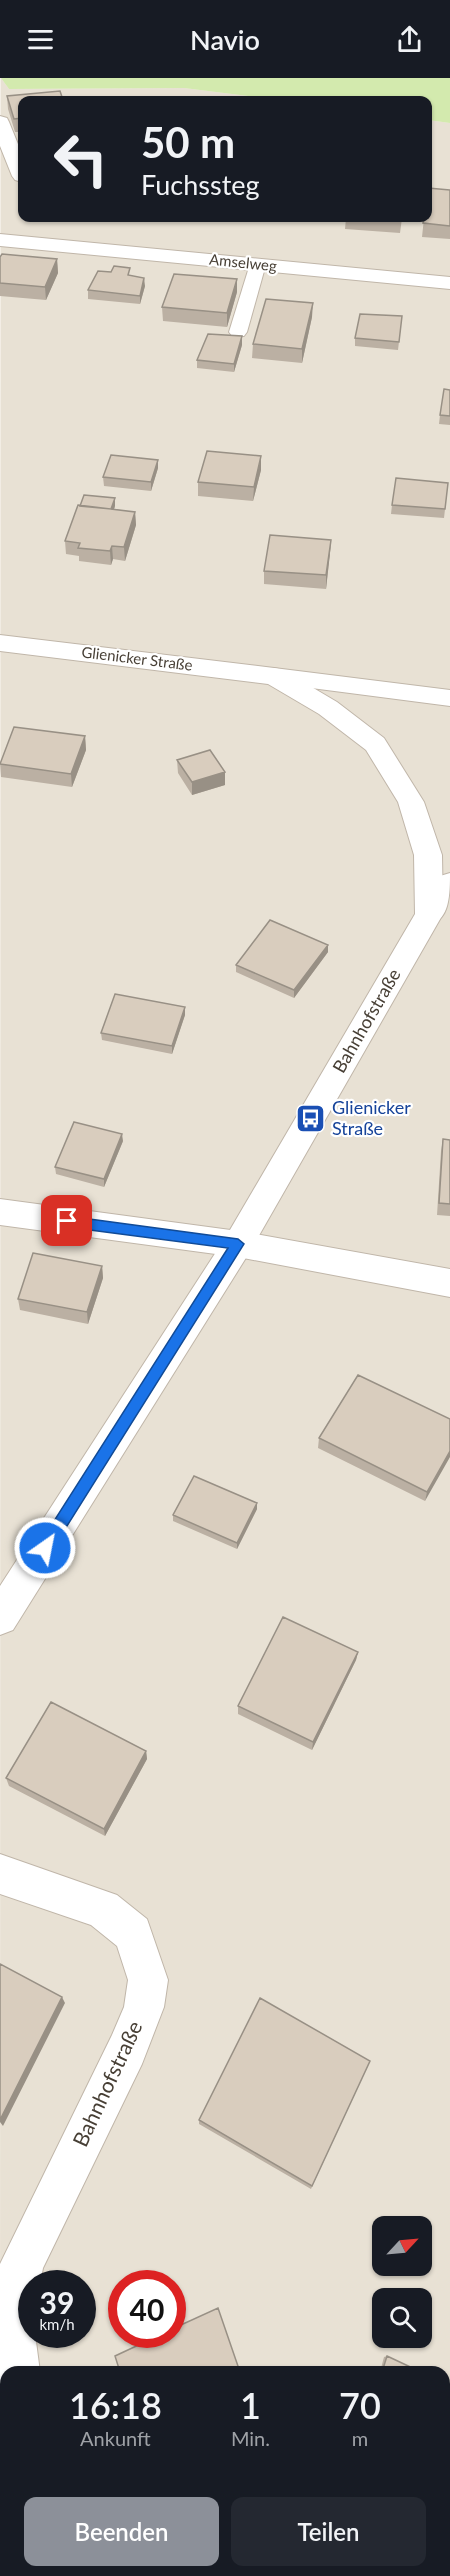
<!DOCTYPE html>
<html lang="de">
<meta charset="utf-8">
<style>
:root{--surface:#171b24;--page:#242831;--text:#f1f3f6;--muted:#9ea1a6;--accent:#8c9099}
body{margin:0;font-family:Lato,sans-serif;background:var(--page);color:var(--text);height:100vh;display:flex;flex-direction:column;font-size:22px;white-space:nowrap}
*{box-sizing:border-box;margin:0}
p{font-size:20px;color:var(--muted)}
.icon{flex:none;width:33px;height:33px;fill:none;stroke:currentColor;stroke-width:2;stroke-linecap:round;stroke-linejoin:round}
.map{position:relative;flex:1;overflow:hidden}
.drawer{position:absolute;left:0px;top:2288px;width:450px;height:212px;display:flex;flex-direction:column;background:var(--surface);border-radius:18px 18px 0 0;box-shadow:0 2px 4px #0004}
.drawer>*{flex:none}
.guide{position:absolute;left:18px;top:18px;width:414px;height:126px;border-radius:12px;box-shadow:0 2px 4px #0004;background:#171b24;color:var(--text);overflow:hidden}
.needle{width:39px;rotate:64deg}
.buttons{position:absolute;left:372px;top:2138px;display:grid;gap:12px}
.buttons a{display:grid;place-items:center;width:60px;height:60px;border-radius:12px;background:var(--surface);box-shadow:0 2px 4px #0004;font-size:30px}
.speed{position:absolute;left:18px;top:2192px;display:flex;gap:12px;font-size:30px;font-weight:700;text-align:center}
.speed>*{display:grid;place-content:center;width:78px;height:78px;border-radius:50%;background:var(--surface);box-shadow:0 2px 4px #0004;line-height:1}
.speed small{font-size:15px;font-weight:400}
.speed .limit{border:9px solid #d22;background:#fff;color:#111}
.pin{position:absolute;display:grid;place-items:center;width:51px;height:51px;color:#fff;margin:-26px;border-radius:12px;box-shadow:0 3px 9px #0006}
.me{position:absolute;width:66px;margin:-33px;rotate:33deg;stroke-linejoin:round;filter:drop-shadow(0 0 4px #0008)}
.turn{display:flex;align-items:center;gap:21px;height:126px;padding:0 24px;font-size:27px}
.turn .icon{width:78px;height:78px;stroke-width:2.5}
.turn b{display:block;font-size:42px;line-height:51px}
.eta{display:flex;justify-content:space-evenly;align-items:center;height:102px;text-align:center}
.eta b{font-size:36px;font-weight:600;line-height:42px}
.primary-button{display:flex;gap:12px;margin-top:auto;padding:12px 24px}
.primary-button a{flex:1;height:69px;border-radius:12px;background:var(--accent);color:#fff;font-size:24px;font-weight:600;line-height:69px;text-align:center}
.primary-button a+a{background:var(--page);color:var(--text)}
header{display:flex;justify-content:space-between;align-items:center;height:78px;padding:0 24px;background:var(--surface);font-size:27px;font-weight:600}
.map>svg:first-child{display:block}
.residential{fill:#e8e1d4;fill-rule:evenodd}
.green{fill:#d3eaae}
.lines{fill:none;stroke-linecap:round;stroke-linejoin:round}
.service-casing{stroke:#c0b6a9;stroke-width:2}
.minor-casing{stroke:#c0b6a9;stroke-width:2}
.tertiary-casing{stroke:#c0b6a9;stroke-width:2}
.service{fill:#fff;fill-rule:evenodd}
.minor{fill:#fff;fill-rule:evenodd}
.tertiary{fill:#fff;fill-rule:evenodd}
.wall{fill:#bbb0a3}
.shaded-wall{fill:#989085}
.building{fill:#d9cdbe;stroke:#989085;stroke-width:1.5}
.route{fill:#1a73e8;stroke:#114b97;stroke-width:1.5}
.labels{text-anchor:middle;stroke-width:4.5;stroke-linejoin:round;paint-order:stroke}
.far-street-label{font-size:15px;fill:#473f35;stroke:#fff}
.street-label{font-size:18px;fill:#473f35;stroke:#fff}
.transit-label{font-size:18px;fill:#164399;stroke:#fff;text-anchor:start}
.near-street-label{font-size:21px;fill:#473f35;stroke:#fff}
</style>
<header><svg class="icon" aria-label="menu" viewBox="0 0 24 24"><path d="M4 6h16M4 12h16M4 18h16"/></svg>Navio<svg class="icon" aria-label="share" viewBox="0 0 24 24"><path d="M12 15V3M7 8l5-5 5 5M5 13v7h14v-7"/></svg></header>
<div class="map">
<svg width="450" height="2498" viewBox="0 0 450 2498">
<rect width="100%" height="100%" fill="#f4efe7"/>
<!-- residential -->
<path class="residential" d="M1,0L9,11L184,10L281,22H22V140H428V42L450,45V2498H0ZM382,2148H422V2187H382ZM32,2205H82V2256H32ZM122,2205H172V2256H122ZM382,2220H422V2259H382ZM6,2294H444V2493H6Z"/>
<!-- green -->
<path class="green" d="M1,0H450V45L428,42V22H281L184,10L9,11Z"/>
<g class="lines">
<defs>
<path id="service" d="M258,181L266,186L247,254L244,258H232L229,254L250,186Z"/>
<path id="minor" d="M0,38L7,40L9,44L22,76V104L15,102L12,98L0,68Z
M0,156L450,199V211L0,168Z
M274,590L450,612V628L265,604L261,598L265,592Z
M450,795C450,817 450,853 419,843L415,836L440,798Z
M0,1121L238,1153L450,1191V1219L238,1179L0,1147Z
M0,1776L117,1817L147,1841L168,1902L164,1929L142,1986L43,2190L40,2205H32V2256H35L40,2294H6V2312L0,2308V2186L112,1957L124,1929L128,1902L117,1868L91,1847L0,1816Z
M142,2493H197L199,2498H144Z"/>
<path id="tertiary" d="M0,557L274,590L283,592L337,624L384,660L424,724L442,777L443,836L249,1175L13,1552L0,1557V1508L227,1157L415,836L414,777L398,724L366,672L319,636L268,606L0,573Z"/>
</defs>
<!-- service casing -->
<use href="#service" class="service-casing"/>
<!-- minor casing -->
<use href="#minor" class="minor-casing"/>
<!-- tertiary casing -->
<use href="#tertiary" class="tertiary-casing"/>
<!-- service -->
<use href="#service" class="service"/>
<!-- minor -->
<use href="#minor" class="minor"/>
<!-- tertiary -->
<use href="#tertiary" class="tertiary"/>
</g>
<!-- wall -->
<path class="wall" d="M7,18L22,22V54H15L8,31Z
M450,112V161L422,159L424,140Z
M346,140H402L400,155L345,151Z
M0,179L57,181L58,195L46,222L0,218Z
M130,197L145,208L140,226L88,221V212Z
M237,214L227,249L163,243L162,229Z
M402,238L398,272L355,268V260Z
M312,239L302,285L252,280L253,266Z
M242,267L234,294L197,290V282Z
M450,312V347L439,346L440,337Z
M158,390L151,413L104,408L103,399Z
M261,392L253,423L198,418V404Z
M448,405L444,440L391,436L392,427Z
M115,428L114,431L135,434L136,447L125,483L113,481L111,487L79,483V478L66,476L65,463Z
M331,462L330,475L326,511L264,506V493Z
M85,658L86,672L72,709L1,699L0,684Z
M177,682L225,707L192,717L178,695Z
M328,867V874L294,920L236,894V887Z
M185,929V937L172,976L102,962L101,955Z
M443,1061L450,1062V1138L437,1137L441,1073Z
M123,1063L104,1109L56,1096L55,1089Z
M102,1188L103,1200L88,1246L20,1232L18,1221Z
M450,1341L425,1423L318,1370L319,1360Z
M257,1425V1431L237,1471L173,1443V1437Z
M358,1574L356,1582L312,1672L238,1636V1628Z
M146,1673L147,1681L105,1758L9,1708L6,1700Z
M370,1983L311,2111L199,2046V2042Z
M387,2278L421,2294H380L384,2279Z"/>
<!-- shaded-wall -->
<path class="shaded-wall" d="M57,181L58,195L46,222L45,209Z
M144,200L145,208L140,226V218Z
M237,201V214L227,249V235Z
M313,225L312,239L302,285V271Z
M242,258V267L234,294V286Z
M261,378V392L253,423L254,409Z
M158,382V390L151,413V404Z
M115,420V428L110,444L109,436Z
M135,434L136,447L125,483L124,469Z
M331,462L330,475L326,511V497Z
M112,468L113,481L111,487L110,473Z
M85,658L86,672L72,709L71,696Z
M225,694V707L192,717V704Z
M328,867V874L294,920V912Z
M185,929V937L172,976V968Z
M122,1056L123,1063L104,1109V1101Z
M102,1188L103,1200L88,1246L87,1234Z
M450,1373V1379L425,1423L427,1414Z
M257,1425V1431L237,1471V1465Z
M358,1574L356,1582L312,1672L313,1664Z
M146,1673L147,1681L105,1758L104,1751Z
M62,1919L65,1925L3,2048L0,2044V2042Z"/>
<!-- building -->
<path class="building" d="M60,13L63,22H22V40L14,41L7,18Z
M428,110L450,112V148L423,145L424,140H428Z
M374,140H402L401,142Z
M2,176L57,181L45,209L0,205V179Z
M114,188L130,190L128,197L144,200L140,218L88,212L98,193L111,194Z
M174,196L237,201L227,235L162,229Z
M266,221L313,225L302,271L253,266Z
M360,236L402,238L399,264L355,260Z
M208,256L242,258L234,286L197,282Z
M444,311L450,312V338L440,337Z
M207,373L261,378L254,409L198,404Z
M111,377L158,382L151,404L103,399Z
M396,400L448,405L445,431L392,427Z
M84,417L115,420L111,431L80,428Z
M78,427L135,434L124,469L112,468L110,473L78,470L80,465L65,463Z
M270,457L331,462L326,497L264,493Z
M14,649L85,658L71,696L0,686Z
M210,672L225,694L192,704L177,682Z
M270,842L328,867L294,912L236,887Z
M115,916L185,929L172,968L101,955Z
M74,1044L122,1056L104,1101L55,1089Z
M443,1061L450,1062V1126L439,1125Z
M33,1175L102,1188L87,1234L18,1221Z
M358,1297L450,1341V1373L427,1414L319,1360Z
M194,1398L257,1425L237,1465L173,1437Z
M283,1539L358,1574L313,1664L238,1628Z
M51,1624L146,1673L104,1751L6,1700Z
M0,1886L62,1919L0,2042Z
M260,1920L370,1983L312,2108L199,2042Z
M218,2230L240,2294H120L115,2278L162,2256H172V2251Z
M387,2278L421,2294H382Z
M444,2304L450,2307V2498H438L427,2493H444Z"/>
<!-- route -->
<path class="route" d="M67,1138L238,1161L244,1166L50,1475L45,1477L40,1475L37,1470L40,1465L228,1170L67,1149L60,1143Z"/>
<!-- icons -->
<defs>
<symbol id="bus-square" viewBox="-11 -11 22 22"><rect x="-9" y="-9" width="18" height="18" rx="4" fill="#1a4fb4" stroke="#fff"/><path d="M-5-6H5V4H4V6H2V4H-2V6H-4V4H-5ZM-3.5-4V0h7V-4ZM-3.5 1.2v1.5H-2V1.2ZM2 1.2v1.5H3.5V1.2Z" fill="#fff"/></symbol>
</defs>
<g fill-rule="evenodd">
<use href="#bus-square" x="294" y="1024" width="33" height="33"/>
</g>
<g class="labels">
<!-- far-street labels -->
<g class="far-street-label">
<text transform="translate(243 185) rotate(6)" y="5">Amselweg</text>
<text transform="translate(137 581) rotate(7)" y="5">Glienicker Straße</text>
</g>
<!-- street labels -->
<g class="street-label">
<text transform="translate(367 943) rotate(-60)" y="6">Bahnhofstraße</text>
</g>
<!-- transit labels -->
<g class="transit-label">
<text x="332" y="1036">Glienicker<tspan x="332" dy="21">Straße</tspan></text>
</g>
<!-- near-street labels -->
<g class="near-street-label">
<text transform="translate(108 2006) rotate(-65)" y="7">Bahnhofstraße</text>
</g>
</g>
</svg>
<div class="buttons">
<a><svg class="needle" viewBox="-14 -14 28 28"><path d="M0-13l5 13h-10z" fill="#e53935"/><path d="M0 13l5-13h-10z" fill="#9ea1a6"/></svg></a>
<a><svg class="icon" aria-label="search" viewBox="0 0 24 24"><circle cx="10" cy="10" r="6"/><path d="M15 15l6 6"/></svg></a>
</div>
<div class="speed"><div>39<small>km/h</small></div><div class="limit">40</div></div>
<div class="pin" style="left:67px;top:1143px;background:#d93025"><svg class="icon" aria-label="arrive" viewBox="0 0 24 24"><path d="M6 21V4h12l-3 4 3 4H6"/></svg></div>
<svg class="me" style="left:45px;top:1470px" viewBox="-20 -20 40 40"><circle r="17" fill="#1a73e8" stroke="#fff" stroke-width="3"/><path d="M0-11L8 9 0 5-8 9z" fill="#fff"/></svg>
<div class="guide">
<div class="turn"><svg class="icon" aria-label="left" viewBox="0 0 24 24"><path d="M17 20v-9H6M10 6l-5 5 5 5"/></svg><div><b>50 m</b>Fuchssteg</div></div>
</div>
<section class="drawer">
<div class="eta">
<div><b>16:18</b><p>Ankunft</p></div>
<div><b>1</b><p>Min.</p></div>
<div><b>70</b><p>m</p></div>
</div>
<div class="primary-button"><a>Beenden</a><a>Teilen</a></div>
</section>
</div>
